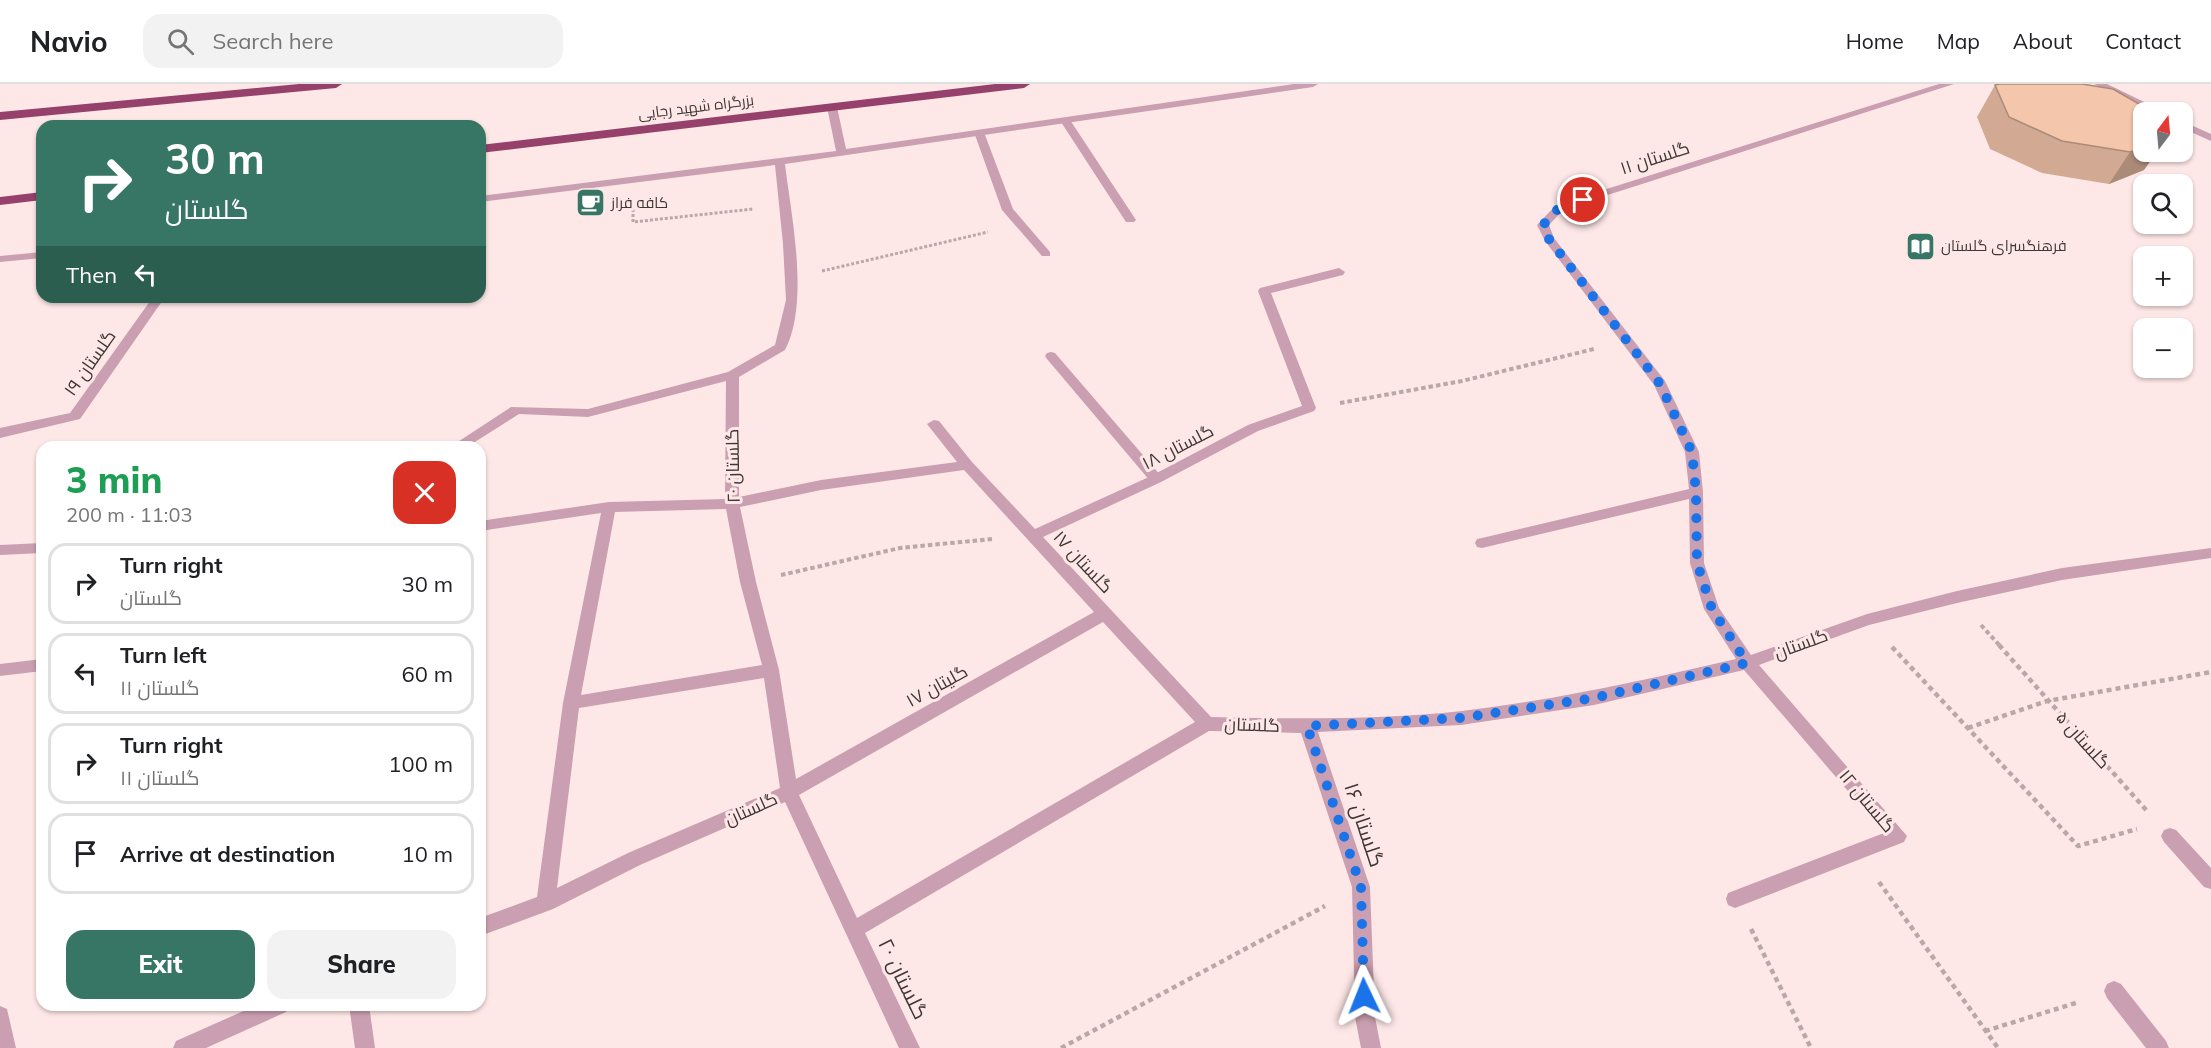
<!DOCTYPE html>
<meta charset="utf-8">
<style>
:root{--surface:#fff;--page:#f2f2f2;--text:#202124;--muted:#757577;--line:#e0e0e0;--accent:#377664}
body{margin:0;font-family:Mulish,Cairo,sans-serif;background:var(--page);color:var(--text);height:100vh;display:flex;flex-direction:column;font-size:22px;white-space:nowrap}
*{box-sizing:border-box;margin:0}
p{font-size:20px;color:var(--muted)}
.icon{flex:none;width:33px;height:33px;fill:none;stroke:currentColor;stroke-width:2;stroke-linecap:round;stroke-linejoin:round}
.map{position:relative;flex:1;overflow:hidden}
.sheet{position:absolute;left:36px;top:357px;width:450px;height:570px;display:flex;flex-direction:column;background:var(--surface);border-radius:18px;box-shadow:0 2px 4px #0004}
.sheet>*{flex:none}
.guide{position:absolute;left:36px;top:36px;width:450px;height:183px;border-radius:18px;box-shadow:0 2px 4px #0004;background:#377664;color:#fff;overflow:hidden}
.needle{width:39px;rotate:16deg}
.fabs{position:absolute;left:2133px;top:18px;display:grid;gap:12px}
.fabs a{display:grid;place-items:center;width:60px;height:60px;border-radius:12px;background:var(--surface);box-shadow:0 2px 4px #0004;font-size:30px}
.pin{position:absolute;display:grid;place-items:center;width:51px;height:51px;color:#fff;margin:-26px;border:3px solid #fff;border-radius:50%;box-shadow:0 2px 6px #0007}
.me{position:absolute;width:66px;margin:-33px;rotate:358deg;stroke-linejoin:round;filter:drop-shadow(0 0 4px #0008)}
.turn{display:flex;align-items:center;gap:21px;height:126px;padding:0 30px;font-size:27px}
.turn .icon{width:78px;height:78px;stroke-width:2.5}
.turn b{display:block;font-size:42px;line-height:51px}
.then{display:flex;align-items:center;height:57px;padding:0 30px;background:#0003;gap:12px;font-size:22px}
.round{display:grid;place-items:center;flex:none;width:63px;height:63px;border-radius:18px;background:var(--page)}
.overview{display:flex;align-items:center;justify-content:space-between;height:102px;padding:0 30px}
h1{font-size:36px;font-weight:800;line-height:45px;color:#1e9e55}
.cta{display:flex;gap:12px;margin-top:auto;padding:12px 30px}
.cta a{flex:1;height:69px;border-radius:18px;background:var(--accent);color:#fff;font-size:24px;font-weight:800;line-height:69px;text-align:center}
.cta a+a{background:var(--page);color:var(--text)}
ul{padding:0;list-style:none}
li{display:flex;align-items:center;gap:18px;height:81px;margin:0 12px 9px;padding:0 18px;border:3px solid var(--line);border-radius:18px}
li div{flex:1}
li b{display:block;font-size:22px}
li em{font-style:normal}
header{display:flex;align-items:center;gap:36px;box-sizing:border-box;height:84px;padding:0 30px;background:var(--surface);border-bottom:2px solid var(--line)}
header strong{font-size:28px}
nav{display:flex;gap:33px;margin-inline-start:auto;font-size:21px}
.search{width:420px;height:54px;background:var(--page);display:flex;align-items:center;gap:15px;box-sizing:border-box;padding:0 21px;border-radius:18px;color:var(--muted);font-size:22px}
.map>svg:first-child{display:block}
.lines{fill:none;stroke-linecap:round;stroke-linejoin:round}
.path-far2{stroke:#b8a8a7;stroke-width:3;stroke-dasharray:3 2;stroke-linecap:butt}
.path-far1{stroke:#b8a8a7;stroke-width:4;stroke-dasharray:4.5 3;stroke-linecap:butt}
.path{stroke:#b8a8a7;stroke-width:4.5;stroke-dasharray:5 4;stroke-linecap:butt}
.lane{fill:#ca9fb1;fill-rule:evenodd}
.street{fill:#ca9fb1;fill-rule:evenodd}
.highway{fill:#96416b;fill-rule:evenodd}
.wall{fill:#d2aa93}
.shaded-wall{fill:#ab8b78}
.building{fill:#f4c6ab;stroke:#ab8b78;stroke-width:1.5}
.route{stroke:#1a73e8;stroke-width:10;stroke-dasharray:0 18}
.labels{text-anchor:middle;stroke-width:6;stroke-linejoin:round;paint-order:stroke}
.far-street-label{font-size:15px;fill:#3f3736;stroke:#fee8e7}
.far-poi-label{font-size:15px;fill:#3f3736;stroke:#fee8e7;text-anchor:start}
.street-label{font-size:18px;fill:#3f3736;stroke:#fee8e7}
.near-street-label{font-size:21px;fill:#3f3736;stroke:#fee8e7}
</style>
<header>
<strong>Navio</strong>
<div class="search"><svg class="icon" aria-label="search" viewBox="0 0 24 24"><circle cx="10" cy="10" r="6"/><path d="M15 15l6 6"/></svg>Search here</div>
<nav><a>Home</a><a>Map</a><a>About</a><a>Contact</a></nav>
</header>
<div class="map">
<svg width="2211" height="964" viewBox="0 0 2211 964">
<rect width="100%" height="100%" fill="#fee8e7"/>
<g class="lines">
<!-- path-far2 -->
<path class="path-far2" d="M633,125V138L753,125
M822,187L988,148"/>
<!-- path-far1 -->
<path class="path-far1" d="M1340,319L1462,297L1594,265
M781,491L900,464L992,455
M1981,541L2000,562"/>
<!-- path -->
<path class="path" d="M1999,561L2148,728
M1892,563L2078,762L2137,745
M1968,644L2047,617L2211,588
M1879,798L1998,964
M1751,845L1811,964
M1985,947L2079,918
M1061,964L1325,822"/>
<!-- lane -->
<path class="lane" d="M1062,36H1070L1136,136L1134,138H1126L1061,38Z
M980,48L985,51L1013,125L1050,168V172H1042L1002,126L975,51Z
M153,213H165L80,335L0,354V344L70,329Z
M1051,268L1055,269L1161,392L1163,395L1161,398H1151L1047,275L1045,272L1047,269Z
M2114,897L2121,900L2166,957L2169,964H2146L2107,914L2104,907L2107,900Z
M349,921H369L375,964H355Z"/>
<!-- street -->
<path class="street" d="M1294,0H1318L1313,3L785,80C791,131 810,219 785,266L739,293V413L821,396L957,378L927,340L934,336L939,337L972,378L1035,445L1151,392L1248,341L1302,322L1258,207L1260,204L1339,184L1345,188L1343,191L1271,209L1316,324L1314,327L1258,347L1161,398L1043,453L1211,633C1293,635 1380,636 1462,627C1555,616 1645,596 1736,575L1704,525L1690,479L1689,415L1482,464L1477,463L1475,459L1477,455L1482,454L1689,405L1685,368L1654,301L1545,157L1537,141L1556,121L1939,0H1954L1564,125L1549,141L1554,154L1665,297L1699,368L1703,408L1704,479L1719,524L1751,571L1867,530L1957,507L2062,484L2211,464V474L2062,496L1957,519L1869,541L1759,581L1907,752L1904,758L1735,824L1728,821L1726,815L1728,809L1884,749L1744,586L1594,621L1461,641L1318,648L1370,803L1375,933L1381,964H1361L1355,933L1352,803L1301,649L1209,647L865,849L920,964H899L785,718L640,781L553,825L480,852V834L537,813L563,619L601,429L480,447V437L609,418L725,415L726,297L588,333L519,330L467,363H450L511,323L588,325L728,288L775,261L786,216L783,160L775,81L480,118V112L836,67L827,23L832,20L837,23L846,65ZM964,386L1094,528L796,695L779,586L756,498L740,423L821,406ZM726,425L740,498L762,581L581,611L615,428ZM1103,538L1195,638L857,834L799,711ZM764,594L780,704L628,769L557,804L579,624Z
M2094,0H2107L2165,28H2153Z
M2182,37L2211,50V57L2182,44Z
M42,168V174L0,178V172Z
M42,459V469L0,471V461Z
M42,575V587L0,592V580Z
M2170,744L2176,746L2211,784V805L2204,803L2164,758L2161,752L2164,746Z
M257,921H289L286,928L206,964H173L176,957Z
M0,922L7,925L16,964H0Z"/>
<!-- highway -->
<path class="highway" d="M299,0H342L336,4L0,36V28Z
M995,0H1030L1024,4L480,69V61Z
M42,108V116L0,121V113Z"/>
</g>
<!-- wall -->
<path class="wall" d="M2082,0L2144,86L2109,100L2042,89L1990,65L1977,33L1995,1Z"/>
<!-- shaded-wall -->
<path class="shaded-wall" d="M2144,63V68H2157L2144,86L2109,100L2130,68Z"/>
<!-- building -->
<path class="building" d="M2000,0H2082L2113,5L2153,28H2144V63L2130,68L2062,57L2009,33L1995,1Z"/>
<g class="lines">
<!-- route -->
<path class="route" d="M1364,912L1361,803L1307,642L1461,634L1594,614L1747,579L1712,525L1697,479L1696,408L1692,368L1660,300L1549,155L1543,141L1560,123L1583,116"/>
</g>
<!-- icons -->
<defs>
<symbol id="cafe-square" viewBox="-11 -11 22 22"><rect x="-9" y="-9" width="18" height="18" rx="4" fill="#377664" stroke="#fee8e7"/><path d="M-5.5-4.5H6V0H3Q3 3.5 0 3.5H-2.5Q-5.5 3.5-5.5 0ZM3-3.2v2h1.7v-2ZM-6 4.5H4V6H-6Z" fill="#fff"/></symbol>
<symbol id="library-square" viewBox="-11 -11 22 22"><rect x="-9" y="-9" width="18" height="18" rx="4" fill="#377664" stroke="#fee8e7"/><path d="M-6-4Q-3-5.5-.7-3.5V5Q-3 3-6 4ZM6-4Q3-5.5 .7-3.5V5Q3 3 6 4Z" fill="#fff"/></symbol>
</defs>
<g fill-rule="evenodd">
<use href="#cafe-square" x="574" y="102" width="33" height="33"/>
<use href="#library-square" x="1904" y="146" width="33" height="33"/>
</g>
<g class="labels">
<!-- far-street labels -->
<g class="far-street-label">
<text transform="translate(696 23) rotate(-7)" y="5">بزرگراه شهید رجایی</text>
</g>
<!-- far-poi labels -->
<g class="far-poi-label">
<text x="611" y="124">کافه فراز</text>
<text x="1941" y="167">فرهنگسرای گلستان</text>
</g>
<!-- street labels -->
<g class="street-label">
<text transform="translate(1655 74) rotate(-18)" y="6">گلستان ۱۱</text>
<text transform="translate(90 279) rotate(-55)" y="6">گلستان ۱۹</text>
<text transform="translate(1178 363) rotate(-27)" y="6">گلستان ۱۸</text>
<text transform="translate(733 382) rotate(-91)" y="6">گلستان ۲۰</text>
<text transform="translate(1083 478) rotate(47)" y="6">گلستان ۱۷</text>
<text transform="translate(1801 560) rotate(-20)" y="6">گلستان</text>
<text transform="translate(937 602) rotate(-29)" y="6">گلیتان ۱۷</text>
<text transform="translate(1252 641) rotate(2)" y="6">گلستان</text>
<text transform="translate(2083 656) rotate(48)" y="6">گلستان ۵</text>
<text transform="translate(1867 717) rotate(50)" y="6">گلستان ۱۲</text>
<text transform="translate(751 725) rotate(-24)" y="6">گلستان</text>
</g>
<!-- near-street labels -->
<g class="near-street-label">
<text transform="translate(1364 741) rotate(72)" y="7">گلستان ۱۶</text>
<text transform="translate(903 895) rotate(64)" y="7">گلستان ۲۰</text>
</g>
</g>
</svg>
<div class="fabs">
<a><svg class="needle" viewBox="-14 -14 28 28"><path d="M0-13l5 13h-10z" fill="#e53935"/><path d="M0 13l5-13h-10z" fill="#757577"/></svg></a>
<a><svg class="icon" aria-label="search" viewBox="0 0 24 24"><circle cx="10" cy="10" r="6"/><path d="M15 15l6 6"/></svg></a>
<a>+</a>
<a>−</a>
</div>
<div class="pin" style="left:1583px;top:116px;background:#d93025"><svg class="icon" aria-label="arrive" viewBox="0 0 24 24"><path d="M6 21V4h12l-3 4 3 4H6"/></svg></div>
<svg class="me" style="left:1364px;top:912px" viewBox="-20 -20 40 40"><path d="M0-17L14 15 0 8-14 15z" fill="#1a73e8" stroke="#fff" stroke-width="4"/></svg>
<div class="guide">
<div class="turn"><svg class="icon" aria-label="right" viewBox="0 0 24 24"><path d="M7 20v-9h11M14 6l5 5-5 5"/></svg><div><b>30 m</b>گلستان</div></div>
<div class="then">Then<svg class="icon" aria-label="left" viewBox="0 0 24 24"><path d="M17 20v-9H6M10 6l-5 5 5 5"/></svg></div>
</div>
<section class="sheet">
<div class="overview"><div><h1>3 min</h1><p>200 m · 11:03</p></div><a class="round" style="background:#d93025;color:#fff"><svg class="icon" aria-label="close" viewBox="0 0 24 24"><path d="M6 6l12 12M18 6L6 18"/></svg></a></div>
<ul>
<li><svg class="icon" aria-label="right" viewBox="0 0 24 24"><path d="M7 20v-9h11M14 6l5 5-5 5"/></svg><div><b>Turn right</b><p>گلستان</p></div><em>30 m</em></li>
<li><svg class="icon" aria-label="left" viewBox="0 0 24 24"><path d="M17 20v-9H6M10 6l-5 5 5 5"/></svg><div><b>Turn left</b><p>گلستان ۱۱</p></div><em>60 m</em></li>
<li><svg class="icon" aria-label="right" viewBox="0 0 24 24"><path d="M7 20v-9h11M14 6l5 5-5 5"/></svg><div><b>Turn right</b><p>گلستان ۱۱</p></div><em>100 m</em></li>
<li><svg class="icon" aria-label="arrive" viewBox="0 0 24 24"><path d="M6 21V4h12l-3 4 3 4H6"/></svg><div><b>Arrive at destination</b></div><em>10 m</em></li>
</ul>
<div class="cta"><a>Exit</a><a>Share</a></div>
</section>
</div>
